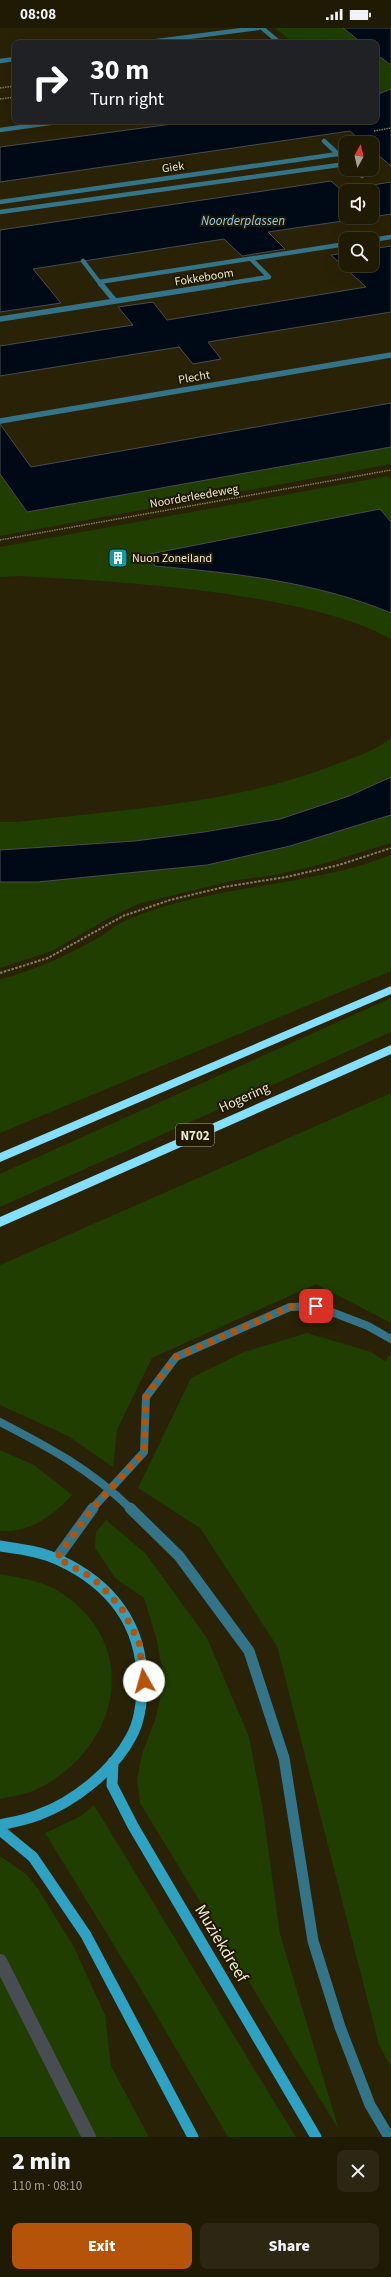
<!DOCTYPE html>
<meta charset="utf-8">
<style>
:root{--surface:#1f1a04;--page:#2c2713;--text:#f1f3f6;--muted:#a1a19a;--line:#3c3826;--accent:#b45309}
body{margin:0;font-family:"Source Sans 3",sans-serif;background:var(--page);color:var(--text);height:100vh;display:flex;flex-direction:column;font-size:15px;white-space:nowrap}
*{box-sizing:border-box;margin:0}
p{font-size:13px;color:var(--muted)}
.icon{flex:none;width:22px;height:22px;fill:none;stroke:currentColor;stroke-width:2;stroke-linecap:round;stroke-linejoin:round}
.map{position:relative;height:2109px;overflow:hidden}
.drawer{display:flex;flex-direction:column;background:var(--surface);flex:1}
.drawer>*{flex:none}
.hud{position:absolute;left:12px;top:12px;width:367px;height:84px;border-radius:8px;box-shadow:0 4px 16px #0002,0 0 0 1px var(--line);background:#202124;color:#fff;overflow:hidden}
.needle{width:26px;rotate:8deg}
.tools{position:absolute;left:339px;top:108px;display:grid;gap:8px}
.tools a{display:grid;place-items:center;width:40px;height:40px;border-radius:8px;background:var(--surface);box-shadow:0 4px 16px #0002,0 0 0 1px var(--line);font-size:20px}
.pin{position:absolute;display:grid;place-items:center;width:34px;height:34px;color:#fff;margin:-17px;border-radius:8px;box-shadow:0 2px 6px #0006}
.me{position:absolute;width:44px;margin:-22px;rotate:353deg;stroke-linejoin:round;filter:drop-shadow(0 0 3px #0008)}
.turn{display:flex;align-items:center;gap:14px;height:84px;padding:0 12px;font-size:18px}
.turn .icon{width:52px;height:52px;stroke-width:2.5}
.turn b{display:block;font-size:28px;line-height:34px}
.round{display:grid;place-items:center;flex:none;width:42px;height:42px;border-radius:8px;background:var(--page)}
.head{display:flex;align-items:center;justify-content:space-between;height:68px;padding:0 12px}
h1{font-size:24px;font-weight:800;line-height:30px}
.action{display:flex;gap:8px;margin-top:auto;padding:8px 12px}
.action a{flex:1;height:46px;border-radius:8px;background:var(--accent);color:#fff;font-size:16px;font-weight:800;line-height:46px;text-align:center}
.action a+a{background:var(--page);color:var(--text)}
.status{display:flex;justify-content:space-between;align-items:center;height:28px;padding:0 20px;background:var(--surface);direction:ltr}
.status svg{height:11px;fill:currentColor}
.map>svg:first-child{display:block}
.green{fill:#1f3e00}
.water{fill:#000a17;stroke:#474d51}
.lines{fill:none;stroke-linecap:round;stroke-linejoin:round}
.stream{stroke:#474d51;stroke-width:14}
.path-far1{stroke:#837d66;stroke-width:1.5;stroke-dasharray:1.5 1;stroke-linecap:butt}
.path{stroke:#837d66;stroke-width:2;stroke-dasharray:2.5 1.5;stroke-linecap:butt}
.lane-far1{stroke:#347488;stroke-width:8}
.lane{stroke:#347488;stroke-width:11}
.street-far1{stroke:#347488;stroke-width:4.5}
.street{stroke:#347488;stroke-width:5.5}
.secondary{stroke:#2fa2c3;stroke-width:11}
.highway{fill:#84dffd;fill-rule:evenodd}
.route{stroke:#b45309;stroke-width:7;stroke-dasharray:0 12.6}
.labels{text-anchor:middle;stroke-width:4;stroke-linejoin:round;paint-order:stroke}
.far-street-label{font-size:12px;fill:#ede9d8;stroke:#201900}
.far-poi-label{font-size:12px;fill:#ede9d8;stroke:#201900;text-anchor:start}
.far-water-label{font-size:13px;font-style:italic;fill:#93cbf1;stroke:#201900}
.shield{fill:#201900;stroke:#b0ab97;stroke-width:1}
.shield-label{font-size:13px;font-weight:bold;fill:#ede9d8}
.street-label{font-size:14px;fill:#ede9d8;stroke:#201900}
.near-street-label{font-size:17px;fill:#ede9d8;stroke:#201900}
</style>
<div class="status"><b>08:08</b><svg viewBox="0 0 49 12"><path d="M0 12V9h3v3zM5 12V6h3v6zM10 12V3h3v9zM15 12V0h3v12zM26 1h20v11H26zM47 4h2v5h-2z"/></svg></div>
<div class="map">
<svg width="391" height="2109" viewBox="0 0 391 2109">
<rect width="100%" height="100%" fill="#292206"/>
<!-- green -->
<path class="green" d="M275,0H343L362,15H294Z
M376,26L391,37V61L376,67Z
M391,419V436L0,508V446L27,484Z
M388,448L391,452V494L380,481L155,538C234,545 317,554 391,585V611C356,592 318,583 279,575C194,558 107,553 20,548L0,549V519Z
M391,710V749L349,768L280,791L204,804L135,813L0,822V794H17C125,781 238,776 339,735C358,728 376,722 391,710Z
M391,787V815L319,837L274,847L231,853L138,876L107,891L52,923L0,940V854H38L290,818Z
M391,827V943L0,1105V951C35,943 67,927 98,910C108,904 118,895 129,891C212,856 307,860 391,827Z
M391,970V1004L0,1179V1146Z
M391,1065V1295L316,1256L152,1330L117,1402L113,1439L68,1408L0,1377V1237Z
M307,1305L371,1324L385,1333L391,1326V2039L379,2017L277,1618L200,1500L138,1460L191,1350L244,1324Z
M0,1422L34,1437L72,1467C53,1488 29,1505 0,1503Z
M106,1492L146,1526L207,1610L249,1709L262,1776L280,1906L339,2102L140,1775L137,1751L142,1726L156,1689L164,1652L157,1613L144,1570L115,1550L95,1520L96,1504Z
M0,1546C21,1550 45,1553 63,1566C144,1621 117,1724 35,1762C25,1767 11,1768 0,1771Z
M94,1777L295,2108L296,2109H228L142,1963L45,1805L81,1788Z
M0,1828L26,1846L38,1861L74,1919L105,1987L111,2038L149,2109H0Z"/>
<!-- water -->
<path class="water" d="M343,0H391V37L376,26V15H362Z
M391,61V138L372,122V115H364L350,103L0,154V119L195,93H376V67Z
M331,153L341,162L391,154V186L372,189V163H346V189H370L268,204L285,221L242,228L224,211L33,241L61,275L0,284V202Z
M391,218V284L208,314L221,331L193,336L179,319L0,348V318L133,297L118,279L153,274L167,292L366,259L331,227L346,225V237H372V221Z
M391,375V419L27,484L0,446V396L31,439Z
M380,481L391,494V585C317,554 234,545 155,538L150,526Z
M391,749V787L290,818L207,837L38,854H0V822L135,813L204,804L280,791L349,768Z"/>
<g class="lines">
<!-- stream -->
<path class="stream" d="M0,1933L89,2109"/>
<!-- path-far1 -->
<path class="path-far1" d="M0,60L15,58
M0,71L15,69
M374,103L391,100
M0,512L391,442"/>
<!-- path -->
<path class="path" d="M0,945L48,930L123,888L170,872L224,859L286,849L339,837L391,820"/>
<!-- lane-far1 -->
<path class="lane-far1" d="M0,1394C50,1420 90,1441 131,1481
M92,1481L144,1424L146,1369L176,1329L290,1279L316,1278L368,1298L391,1311"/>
<!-- lane -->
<path class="lane" d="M130,1480L179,1528L249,1623L284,1730L313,1913L340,1999L370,2077L389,2109
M57,1530L93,1480"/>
<!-- street-far1 -->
<path class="street-far1" d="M262,0L280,15
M142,15L258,0
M0,33L15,31
M0,102L64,93
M324,113L338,126
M355,141L362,148
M0,174L338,126L346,133
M0,184L346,136
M372,212L391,209
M83,233L99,254
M101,257L99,254L346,216
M218,257L269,249L251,231"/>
<!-- street -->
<path class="street" d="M101,256L115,273
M0,291L225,256
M0,393L391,327"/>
<!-- secondary -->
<path class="secondary" d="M0,1518C20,1521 40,1523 59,1532C111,1556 143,1597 142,1656C142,1674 140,1693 131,1709C113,1743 74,1774 38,1787C26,1792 13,1794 0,1797
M113,1734L112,1757L133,1798L316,2109
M0,1802L33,1829L86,1907L193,2109"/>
<!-- highway -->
<path class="highway" d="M391,958V966L0,1134V1125Z
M391,1017V1026L0,1199V1189Z"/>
</g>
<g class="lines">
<!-- route -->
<path class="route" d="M144,1653L139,1614L121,1579L93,1550L57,1530L91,1482L144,1424L146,1368L176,1329L290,1279L316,1278"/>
</g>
<!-- icons -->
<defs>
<symbol id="building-square" viewBox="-11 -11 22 22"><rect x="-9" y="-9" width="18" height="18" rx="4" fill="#0f9aa8" stroke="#201900"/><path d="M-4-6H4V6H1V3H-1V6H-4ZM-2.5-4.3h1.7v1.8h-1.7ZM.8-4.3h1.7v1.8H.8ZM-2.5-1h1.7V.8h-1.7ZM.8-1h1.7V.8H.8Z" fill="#fff"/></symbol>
</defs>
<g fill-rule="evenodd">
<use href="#building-square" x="107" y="519" width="22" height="22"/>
</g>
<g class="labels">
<!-- far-street labels -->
<g class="far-street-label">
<text transform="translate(173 139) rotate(-8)" y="4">Giek</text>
<text transform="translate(204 249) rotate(-9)" y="4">Fokkeboom</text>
<text transform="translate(194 349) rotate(-10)" y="4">Plecht</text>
<text transform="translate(194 468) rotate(-10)" y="4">Noorderleedeweg</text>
</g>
<!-- far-poi labels -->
<g class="far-poi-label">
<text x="132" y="534">Nuon Zoneiland</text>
</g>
<!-- far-water labels -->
<g class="far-water-label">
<text x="243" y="197">Noorderplassen</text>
</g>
<!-- shield labels -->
<rect class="shield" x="176" y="1096" width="38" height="22" rx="3"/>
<g class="shield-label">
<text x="195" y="1112">N702</text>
</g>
<!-- street labels -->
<g class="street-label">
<text transform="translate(244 1069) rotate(-24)" y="5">Hogering</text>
</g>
<!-- near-street labels -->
<g class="near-street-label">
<text transform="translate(222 1915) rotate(59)" y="6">Muziekdreef</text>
</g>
</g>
</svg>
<div class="tools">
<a><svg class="needle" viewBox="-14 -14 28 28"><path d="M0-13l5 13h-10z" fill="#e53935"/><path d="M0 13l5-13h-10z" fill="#a1a19a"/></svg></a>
<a><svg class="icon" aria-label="sound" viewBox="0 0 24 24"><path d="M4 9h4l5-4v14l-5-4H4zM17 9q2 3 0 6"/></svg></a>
<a><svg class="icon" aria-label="search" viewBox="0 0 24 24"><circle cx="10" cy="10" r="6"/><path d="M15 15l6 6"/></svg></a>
</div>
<div class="pin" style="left:316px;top:1278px;background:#d93025"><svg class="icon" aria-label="arrive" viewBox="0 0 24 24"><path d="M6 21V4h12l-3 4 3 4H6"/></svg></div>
<svg class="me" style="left:144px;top:1653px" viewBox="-20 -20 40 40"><circle r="19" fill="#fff"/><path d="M0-13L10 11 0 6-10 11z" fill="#b45309"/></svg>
<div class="hud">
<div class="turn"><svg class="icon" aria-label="right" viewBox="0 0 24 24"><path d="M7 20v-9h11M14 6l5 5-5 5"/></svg><div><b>30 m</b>Turn right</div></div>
</div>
</div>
<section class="drawer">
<div class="head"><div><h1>2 min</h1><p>110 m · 08:10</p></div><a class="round"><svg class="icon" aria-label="close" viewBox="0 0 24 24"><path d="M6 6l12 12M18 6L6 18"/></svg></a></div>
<div class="action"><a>Exit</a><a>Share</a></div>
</section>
